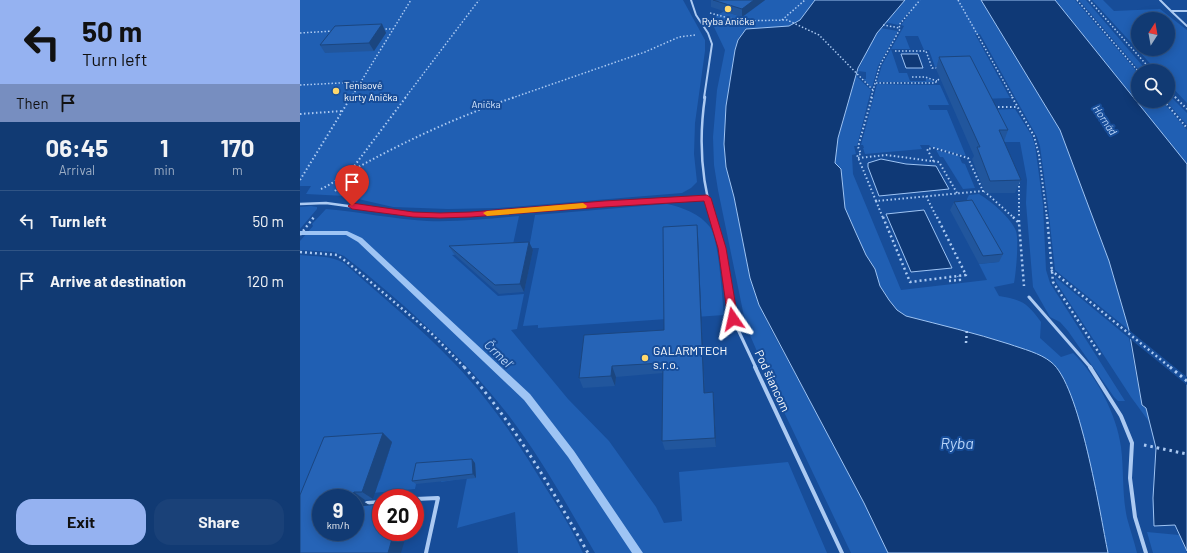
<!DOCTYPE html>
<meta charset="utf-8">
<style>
:root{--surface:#113a73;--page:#1a4178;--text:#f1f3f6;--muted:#9cadc4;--line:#305485;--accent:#95b2f1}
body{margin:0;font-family:Barlow,sans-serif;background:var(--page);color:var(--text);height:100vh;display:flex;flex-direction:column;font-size:15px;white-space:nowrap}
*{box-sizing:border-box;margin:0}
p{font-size:13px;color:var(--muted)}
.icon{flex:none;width:22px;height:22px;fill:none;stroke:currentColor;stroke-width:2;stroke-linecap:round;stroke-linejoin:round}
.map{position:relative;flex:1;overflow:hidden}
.drawer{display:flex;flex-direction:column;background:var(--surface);width:300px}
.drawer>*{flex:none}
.guide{background:#95b2f1;color:#111;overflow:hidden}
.needle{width:26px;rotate:11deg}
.buttons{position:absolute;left:831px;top:12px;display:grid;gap:8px}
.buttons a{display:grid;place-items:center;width:44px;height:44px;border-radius:50%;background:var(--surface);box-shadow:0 2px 10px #0003,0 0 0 1px var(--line);font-size:20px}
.speed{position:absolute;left:12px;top:489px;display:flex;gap:8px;font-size:20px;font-weight:700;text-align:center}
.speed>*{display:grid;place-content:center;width:52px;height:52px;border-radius:50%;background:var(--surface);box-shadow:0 2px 10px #0003,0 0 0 1px var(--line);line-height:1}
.speed small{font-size:10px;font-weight:400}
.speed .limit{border:6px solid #d22;background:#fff;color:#111}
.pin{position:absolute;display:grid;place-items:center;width:34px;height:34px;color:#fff;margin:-41px -17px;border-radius:50% 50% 50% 0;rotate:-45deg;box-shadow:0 0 4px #0007}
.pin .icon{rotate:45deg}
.me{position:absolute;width:44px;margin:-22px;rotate:349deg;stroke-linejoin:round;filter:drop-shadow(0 0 3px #0008)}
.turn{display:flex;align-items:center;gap:14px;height:84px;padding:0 16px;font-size:18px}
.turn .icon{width:52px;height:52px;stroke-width:2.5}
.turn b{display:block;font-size:28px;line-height:34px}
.then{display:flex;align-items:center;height:38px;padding:0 16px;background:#0003;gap:8px;font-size:15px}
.eta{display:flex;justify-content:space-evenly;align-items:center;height:68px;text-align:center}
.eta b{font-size:24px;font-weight:700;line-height:28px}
.primary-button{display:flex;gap:8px;margin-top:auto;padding:8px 16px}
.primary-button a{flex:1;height:46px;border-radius:16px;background:var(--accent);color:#111;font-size:16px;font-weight:700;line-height:46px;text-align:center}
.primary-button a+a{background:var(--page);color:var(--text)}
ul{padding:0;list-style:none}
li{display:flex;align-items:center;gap:12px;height:60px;padding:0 16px;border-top:1px solid var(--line)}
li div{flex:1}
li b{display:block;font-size:15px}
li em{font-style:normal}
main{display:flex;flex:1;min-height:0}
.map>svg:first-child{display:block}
.green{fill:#205fb3;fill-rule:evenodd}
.water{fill:#0f3976;stroke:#9ec4f4}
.pier{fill:#174d99}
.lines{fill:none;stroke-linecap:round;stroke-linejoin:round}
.stream{fill:#9ec4f4;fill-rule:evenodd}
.path-far3{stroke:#accaf2;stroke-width:1.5;stroke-dasharray:1.5 2;stroke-linecap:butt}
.path-far2{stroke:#accaf2;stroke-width:2;stroke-dasharray:1.5 2.5;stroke-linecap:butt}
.path-far1{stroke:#accaf2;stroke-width:2.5;stroke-dasharray:2 3;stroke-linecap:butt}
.path{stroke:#accaf2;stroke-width:3;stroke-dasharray:2.5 4;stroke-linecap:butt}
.service-far3{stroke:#accaf2;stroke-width:2}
.service-far2{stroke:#accaf2;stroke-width:2.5}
.service-far1{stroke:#accaf2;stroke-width:3}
.service{stroke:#accaf2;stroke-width:4}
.wall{fill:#21569d}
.shaded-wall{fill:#1b4680}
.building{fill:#2664b7;stroke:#1b4680}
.route{fill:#e11d48;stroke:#92132f}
.slow{fill:#f59e0b}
.poi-dot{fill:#ffd86c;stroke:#174d99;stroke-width:1.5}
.labels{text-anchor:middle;stroke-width:4;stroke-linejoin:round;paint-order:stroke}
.far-poi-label{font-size:10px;fill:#fff;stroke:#174d99}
.far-park-label{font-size:10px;fill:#d3e5fc;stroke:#174d99}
.far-water-label{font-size:11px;font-style:italic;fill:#b8d4f8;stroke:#174d99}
.poi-label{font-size:12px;fill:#fff;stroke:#174d99;text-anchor:start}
.street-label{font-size:12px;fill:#fff;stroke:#174d99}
.water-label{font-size:13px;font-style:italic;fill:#b8d4f8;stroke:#174d99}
.near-water-label{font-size:16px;font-style:italic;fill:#b8d4f8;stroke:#174d99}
</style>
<main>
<section class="drawer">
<div class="guide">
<div class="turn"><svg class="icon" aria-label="left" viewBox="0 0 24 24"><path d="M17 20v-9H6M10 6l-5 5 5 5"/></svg><div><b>50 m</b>Turn left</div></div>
<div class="then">Then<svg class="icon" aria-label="arrive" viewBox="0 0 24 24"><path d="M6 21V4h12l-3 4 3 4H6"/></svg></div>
</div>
<div class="eta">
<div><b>06:45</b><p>Arrival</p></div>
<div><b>1</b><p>min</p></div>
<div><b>170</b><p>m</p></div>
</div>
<ul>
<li><svg class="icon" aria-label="left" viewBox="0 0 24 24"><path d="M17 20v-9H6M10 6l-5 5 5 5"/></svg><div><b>Turn left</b></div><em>50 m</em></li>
<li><svg class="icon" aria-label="arrive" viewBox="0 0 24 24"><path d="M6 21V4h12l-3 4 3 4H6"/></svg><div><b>Arrive at destination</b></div><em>120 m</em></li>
</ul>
<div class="primary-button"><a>Exit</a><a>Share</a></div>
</section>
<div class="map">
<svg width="887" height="553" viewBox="0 0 887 553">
<rect width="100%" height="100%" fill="#174d99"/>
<!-- green -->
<path class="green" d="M0,0H383L405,40V51L395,123L394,154L397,182L391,188L382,193L198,208L148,209L93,207L45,196L6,194L11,186H0Z
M465,0H515L500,20L489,26L446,29L438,39L435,50L424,144L426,167L434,197L450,278L459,305L471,330L508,397L564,503L588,553H551L475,393L446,326L418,190L414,165L413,137L417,90L425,50L412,23L415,20L429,24V22L415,17L424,11L442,17Z
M605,0H681L760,130L809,261L829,330L755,270L748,206L740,146L737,137L680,34H675L710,98L681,99L642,67H635L629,50H624L618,36H605L610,49H591L599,73H607L610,81H626V78L635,82H577L582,65L604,26L601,25L611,12H609L598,25L585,22Z
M755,0H775L838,73V101H862L887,130V164Z
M779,0H786L847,71H840Z
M792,0H803L814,11L860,9L887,30V103L868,83V71H857ZM838,19H868V49H838Z
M580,28L598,31L578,66L572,88L563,79H566V72L558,71L570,44Z
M556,76L571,90L557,146H554L556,154L552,155L553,174L601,290L687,280L679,264L698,262L669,208L667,199L669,195L679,194C691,201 711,218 716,231C719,240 716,273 714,283L694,287L699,296C723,300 727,303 741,322L740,338L761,357L773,353C796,375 817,415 821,447C824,470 822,495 827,518C830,529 834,541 837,553H808L776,410L759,371L724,349L683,336L606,316L597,310L589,300L580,286L575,269L566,255L556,233L545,208L541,169L535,163L538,138Z
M577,84L640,85L649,105H628L630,110H647L666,156L631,147L629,145H620L622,149L565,154L563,148H564L563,145H561Z
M868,94L887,113V125L866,101H868Z
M715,109L732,136L735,145L743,205L746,270L750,283L825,401H818L814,397L768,331L760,322L750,317L733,287L726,203L727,180L720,142H703L687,110Z
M636,150L659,156L662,163L665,164L675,188L663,189L643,157H640Z
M367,204C382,207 400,214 410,227C419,240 422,296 424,315L238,328V325L223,326L239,248H229L235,215Z
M11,206L17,207V209L0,229V207Z
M26,209C60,212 93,219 127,221C158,222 188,219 219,216L212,249L152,255L198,296L224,294L217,329L211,330L268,399L309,441L356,507L364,523L382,521L379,472L488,462L527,553H295C267,505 240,456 206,412C161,354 101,301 44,256L34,252L0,250V241L13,226L12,224Z
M0,255C16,257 30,255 44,263C81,296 120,327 154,363C191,401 220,445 247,490C260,510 273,531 283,553H218L215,512L157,528L167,478L141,482L145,465L116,484L115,489L62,494L80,480L92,442L35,446L0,519Z
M755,277L829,338L842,405L846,408L850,423L831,397L756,282Z
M847,532L879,535L887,553H853Z"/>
<!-- water -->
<path class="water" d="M515,0H605L577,33L558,68L538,138L535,163L541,169L545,208L556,233L566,255L575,269L580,286L589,300L597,310L606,316C641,325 675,333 709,344C723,349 740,353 751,362C780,384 800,514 808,553H588L564,503L459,305L450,278L434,197L426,167L424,144L426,106L435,50L438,40L446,29L489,26L500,20Z
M681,0H755L887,164V551L875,525L854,526L853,498L856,448L846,408L842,405L829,330L809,261L760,130Z
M601,54H618L623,68H606Z
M581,159L606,164L636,166L649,189L579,196L568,167V163Z
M624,210L652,268L611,272L586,214Z"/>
<!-- pier -->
<path class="pier" d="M829,330L887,377V385L829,338Z"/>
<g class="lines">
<!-- stream -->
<path class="stream" d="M0,231H47L62,238L230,394L274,451L343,553H332L268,457L224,400L58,242L46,235H0Z"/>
<!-- path-far3 -->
<path class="path-far3" d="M658,0L713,98
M777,0L838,71
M789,0L852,71
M410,13L440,21L487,20L519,35L573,90
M482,20L505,0
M583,25L600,28
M82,29H93
M0,33L33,31
M595,51H626L632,68H639
M612,77H625L637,81
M576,83H635L640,78
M0,85L60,82
M868,89L876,98
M51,98L111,0
M105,98L179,0
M212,98L345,52L379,37L395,35
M571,98L580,65L600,29L599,25L620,0"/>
<!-- path-far2 -->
<path class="path-far2" d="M572,97L558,147L561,154L557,155L576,201L683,191L668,158L634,148L627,149L634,162
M712,97L734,136L739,155L747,218
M875,97L887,109
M864,101L887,128
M694,107H717
M0,114L42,111
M558,158L586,155L639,162L657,193
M52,169L106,97
M0,180L51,97
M719,182V218
M21,189C32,184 42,176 53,170C105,141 159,116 215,97
M35,191L48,175
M684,191L714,218
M626,196L637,218
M576,201L583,218"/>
<!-- path-far1 -->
<path class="path-far1" d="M583,217L610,282L666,275L637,217
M713,217L719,223L724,286
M747,217L753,282L801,356
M719,222V217
M0,235L14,217
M0,252L37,255L47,262L132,334L165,368
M751,270L871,368
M649,281L660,280L658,276
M666,343L667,328"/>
<!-- path -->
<path class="path" d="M164,367C214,423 251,488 288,553
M870,367L887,381
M844,445L887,454"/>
<!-- service-far3 -->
<path class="service-far3" d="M391,0L396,15L408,33L412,44L404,98
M860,0L871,11H887
M871,11L887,26"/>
<!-- service-far2 -->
<path class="service-far2" d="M405,97C399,137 401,179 413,218
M0,204L26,203L113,215H171L305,204L407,198"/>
<!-- service-far1 -->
<path class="service-far1" d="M413,217L422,248L433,319L456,368
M729,297L791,368"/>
<!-- service -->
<path class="service" d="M455,367L542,553
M790,367L821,416L832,443L830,478L835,517L846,553
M115,499L138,498L126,553
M67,503L81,502"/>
</g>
<!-- wall -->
<path class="wall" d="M411,0H465L442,17L411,7Z
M82,24L86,33L74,51L25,53L20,45Z
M639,57L708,130L704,141L721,180L715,193H685L672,159L674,156L636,69Z
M654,202L703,254L699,262L679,264L650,210Z
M397,225L405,393L413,392L416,447L365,450L362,441L363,373L316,377L315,386L283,388L279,378L364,330Z
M229,242L233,250L224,292L199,294L154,254L149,246Z
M83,433L92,442L73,499L65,500L64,502L69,505L0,553Z
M175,463L176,478L116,484L112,481Z"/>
<!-- shaded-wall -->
<path class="shaded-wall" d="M454,0H465L442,17V9Z
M82,24L86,33L74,51L69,43Z
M397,225L398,236L405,403L404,393Z
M229,242L233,250L224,292L220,284Z
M312,366L316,377L315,386L311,376Z
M413,392L414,402L416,447L415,438Z
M83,433L92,442L73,499L62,492Z
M172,459L175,463L176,478L173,474Z
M54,492L65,500L64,502L71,506H57L55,498H54L52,495Z
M94,532H107L101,553H88Z"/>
<!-- building -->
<path class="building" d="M413,0H454L442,9Z
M82,24L69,43L20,45L35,26Z
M670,56L708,130H699L721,180L690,181L677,147H680L639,57Z
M672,200L703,254L683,256L654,202Z
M397,225L404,393L413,392L415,438L362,441L363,363L312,366L311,376L279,378L284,335L364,330L363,227Z
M229,242L220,284L195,285L149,246Z
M83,433L62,492H54L52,495L54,498H21V532H55V499H60L57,506L81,504V532H94L88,553H0V495L24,437Z
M172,459L173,474L112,481L116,463Z"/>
<!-- route -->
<path class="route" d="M407,195L411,198L426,248L438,319L436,322H429L428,319L418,248L404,201L304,207L171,217L140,218L113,217L52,209L48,206L52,203L113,212L140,213L171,212L304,201Z"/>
<!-- slow -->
<path class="slow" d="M283,203L287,206L286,208L187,216L183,213L187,211Z"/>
<!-- markers -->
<g class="poi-dot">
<circle cx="428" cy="9" r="4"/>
<circle cx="36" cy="91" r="4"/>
<circle cx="345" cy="358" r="4"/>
</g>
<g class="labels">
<!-- far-poi labels -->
<g class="far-poi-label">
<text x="428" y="25">Ryba Anička</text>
<text x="44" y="89" text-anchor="start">Tenisové<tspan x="44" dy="12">kurty Anička</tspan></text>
</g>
<!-- far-park labels -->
<g class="far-park-label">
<text x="186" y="108">Anička</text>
</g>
<!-- far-water labels -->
<g class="far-water-label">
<text transform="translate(805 120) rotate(56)" y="4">Hornád</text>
</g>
<!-- poi labels -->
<g class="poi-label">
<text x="353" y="355">GALARMTECH<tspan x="353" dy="14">s.r.o.</tspan></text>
</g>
<!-- street labels -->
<g class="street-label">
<text transform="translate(472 381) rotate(65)" y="4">Pod šiancom</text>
</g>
<!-- water labels -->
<g class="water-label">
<text transform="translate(199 354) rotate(44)" y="5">Črmeľ</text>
</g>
<!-- near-water labels -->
<g class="near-water-label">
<text x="657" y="449">Ryba</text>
</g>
</g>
</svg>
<div class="buttons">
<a><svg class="needle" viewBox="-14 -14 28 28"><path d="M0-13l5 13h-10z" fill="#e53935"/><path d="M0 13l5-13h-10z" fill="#9cadc4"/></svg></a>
<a><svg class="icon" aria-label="search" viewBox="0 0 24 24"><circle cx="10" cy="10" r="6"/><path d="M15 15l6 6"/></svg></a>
</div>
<div class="speed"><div>9<small>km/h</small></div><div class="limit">20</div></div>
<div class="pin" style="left:52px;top:206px;background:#d93025"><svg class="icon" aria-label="arrive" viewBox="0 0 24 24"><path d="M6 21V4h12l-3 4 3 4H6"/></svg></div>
<svg class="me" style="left:433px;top:319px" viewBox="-20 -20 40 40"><path d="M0-17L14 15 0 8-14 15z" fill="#e11d48" stroke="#fff" stroke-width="4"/></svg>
</div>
</main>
